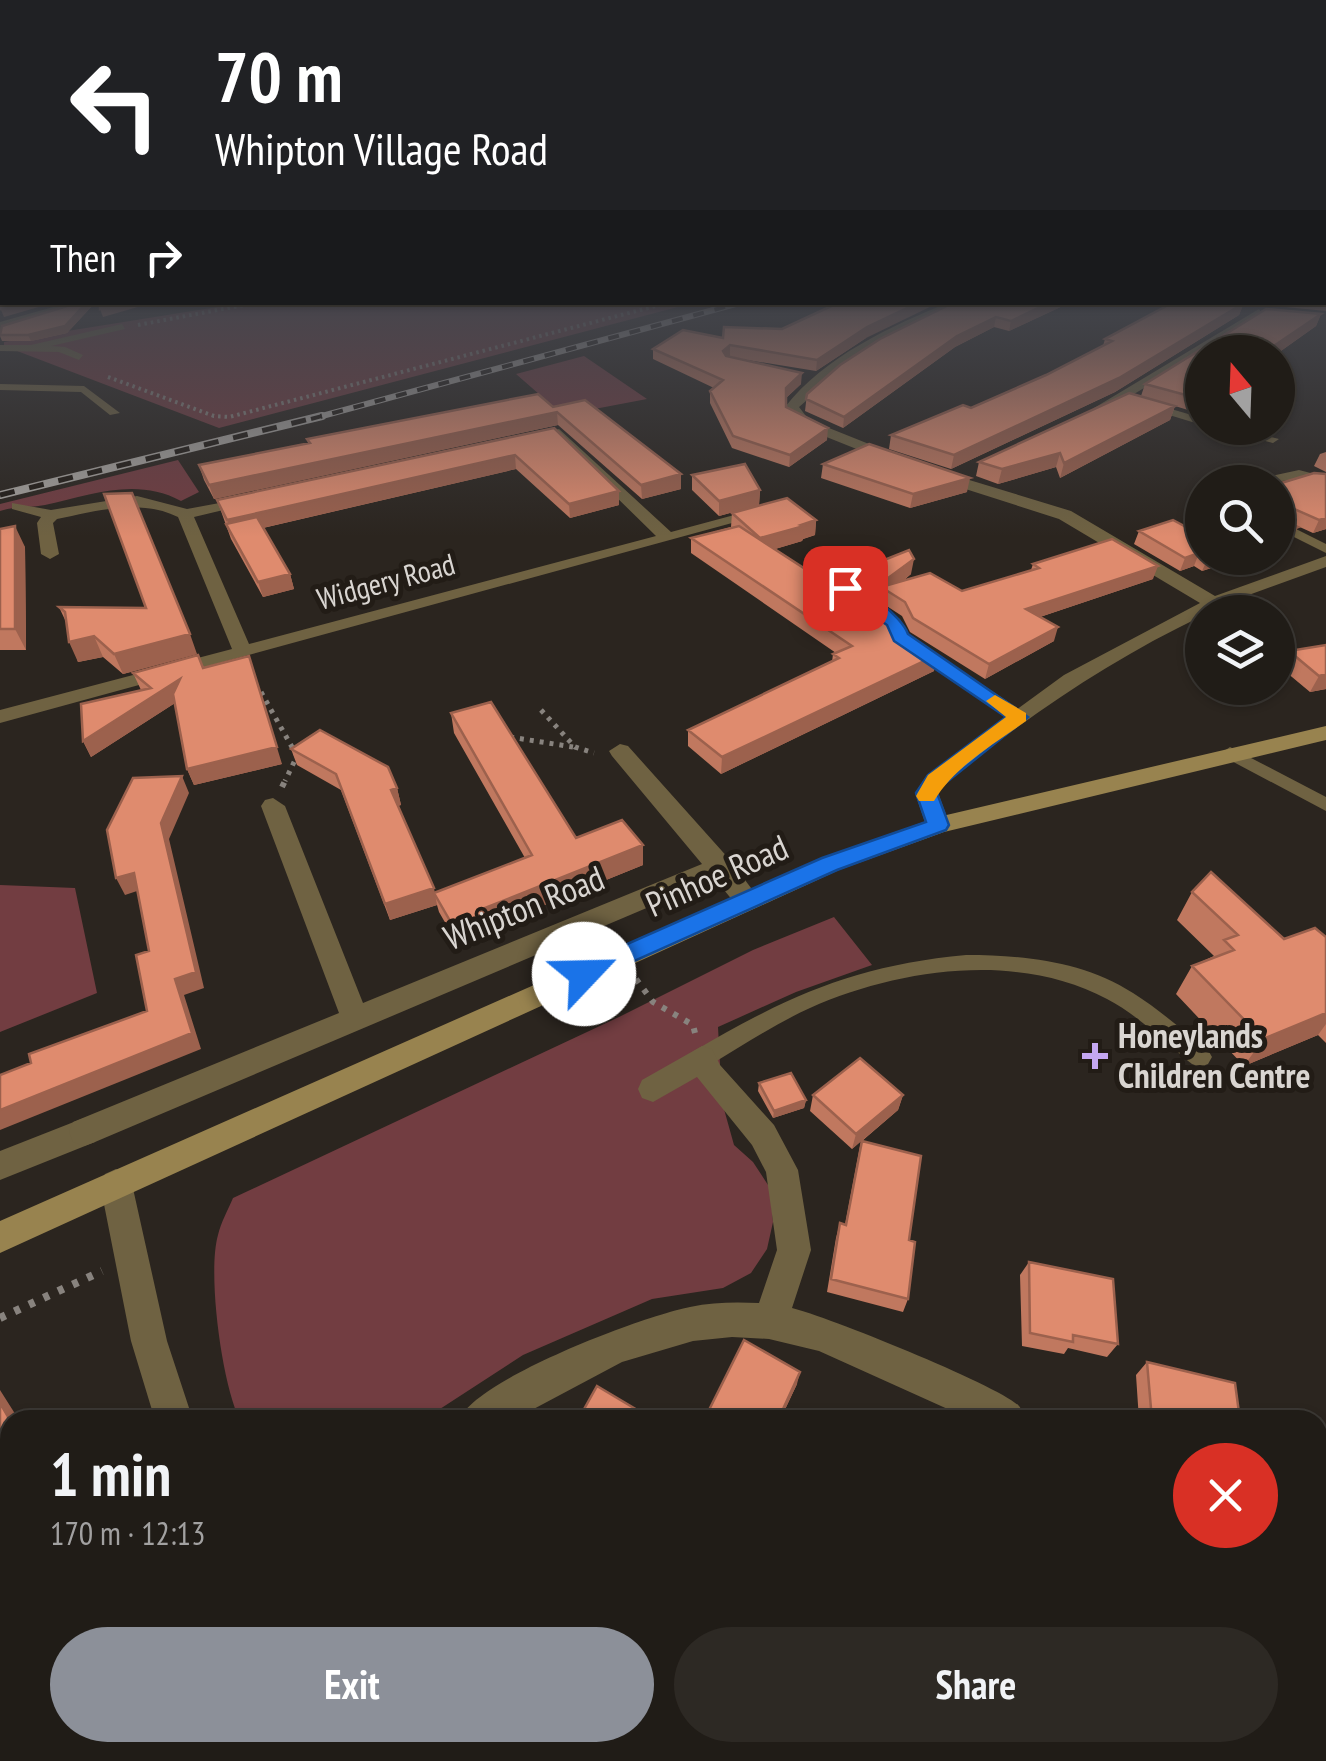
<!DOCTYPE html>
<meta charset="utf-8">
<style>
:root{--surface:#201c17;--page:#2d2924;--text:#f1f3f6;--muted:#a2a1a1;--line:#3d3a36;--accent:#8c9099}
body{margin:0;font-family:"PT Sans Narrow",sans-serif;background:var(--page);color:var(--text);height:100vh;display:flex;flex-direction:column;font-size:38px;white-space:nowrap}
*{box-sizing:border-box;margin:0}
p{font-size:32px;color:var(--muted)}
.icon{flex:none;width:55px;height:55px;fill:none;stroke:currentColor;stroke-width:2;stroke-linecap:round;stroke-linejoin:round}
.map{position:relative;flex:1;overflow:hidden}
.side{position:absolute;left:0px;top:1410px;width:1328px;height:352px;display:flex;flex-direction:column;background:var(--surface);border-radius:30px 30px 0 0;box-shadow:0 2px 8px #0004,0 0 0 2px var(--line)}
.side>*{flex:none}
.guide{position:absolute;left:0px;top:0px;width:1328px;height:305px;box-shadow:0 2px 8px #0004,0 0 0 2px var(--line);background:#202124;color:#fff;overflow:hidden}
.needle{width:65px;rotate:341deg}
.fabs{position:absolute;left:1185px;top:335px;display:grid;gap:20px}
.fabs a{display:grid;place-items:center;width:110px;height:110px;border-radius:50%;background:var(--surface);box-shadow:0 2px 8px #0004,0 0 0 2px var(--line);font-size:50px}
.pin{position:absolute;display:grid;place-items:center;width:85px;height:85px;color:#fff;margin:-42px;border-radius:20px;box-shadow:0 5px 15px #0006}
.me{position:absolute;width:110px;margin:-55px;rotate:66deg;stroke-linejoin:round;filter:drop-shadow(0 0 8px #0008)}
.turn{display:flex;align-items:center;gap:35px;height:210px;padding:0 50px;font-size:45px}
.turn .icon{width:130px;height:130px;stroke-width:2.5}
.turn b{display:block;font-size:70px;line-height:85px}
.then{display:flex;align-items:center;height:95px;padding:0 50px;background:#0003;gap:20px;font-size:38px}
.round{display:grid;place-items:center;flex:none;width:105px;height:105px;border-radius:52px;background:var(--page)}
.head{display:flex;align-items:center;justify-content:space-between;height:170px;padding:0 50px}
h1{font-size:60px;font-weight:700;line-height:75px}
.primary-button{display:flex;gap:20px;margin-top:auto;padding:20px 50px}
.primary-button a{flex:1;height:115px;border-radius:60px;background:var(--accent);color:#fff;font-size:40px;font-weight:700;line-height:115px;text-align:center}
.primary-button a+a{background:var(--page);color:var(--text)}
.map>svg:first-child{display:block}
.green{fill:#723d41}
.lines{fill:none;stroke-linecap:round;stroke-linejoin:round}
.path-far4{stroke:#88837e;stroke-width:4;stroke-dasharray:2.5 4;stroke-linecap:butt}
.path-far3{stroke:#88837e;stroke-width:5;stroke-dasharray:4 6;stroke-linecap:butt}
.path-far2{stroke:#88837e;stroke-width:6;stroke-dasharray:5 8;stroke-linecap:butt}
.path-far1{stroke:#88837e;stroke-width:8;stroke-dasharray:6 10;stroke-linecap:butt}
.path{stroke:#88837e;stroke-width:10;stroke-dasharray:8 12;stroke-linecap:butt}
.service{fill:#6f6242;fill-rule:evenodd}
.pedestrian{fill:#6f6242;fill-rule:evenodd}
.minor{fill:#6f6242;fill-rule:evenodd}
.secondary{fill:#98834f;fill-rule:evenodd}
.rail-far1-casing{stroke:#a5a19c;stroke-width:6}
.rail-casing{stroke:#a5a19c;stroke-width:8}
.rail-far1{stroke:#221c16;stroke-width:4;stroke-dasharray:11;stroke-linecap:butt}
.rail{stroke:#221c16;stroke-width:5;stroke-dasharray:15;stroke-linecap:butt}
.wall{fill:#c0785f}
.shaded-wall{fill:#9c614d}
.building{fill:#df8b6e;stroke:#9c614d;stroke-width:2.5}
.route{fill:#1a73e8;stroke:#114b97;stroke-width:2.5}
.slow{fill:#f59e0b}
.poi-dot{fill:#c4a7f1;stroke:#221c16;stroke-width:4}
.labels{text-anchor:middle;stroke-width:10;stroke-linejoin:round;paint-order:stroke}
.far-street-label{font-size:30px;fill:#d9d5d1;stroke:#221c16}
.street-label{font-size:35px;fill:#d9d5d1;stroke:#221c16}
.poi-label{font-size:35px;font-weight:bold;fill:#d9d5d1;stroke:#221c16;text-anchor:start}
</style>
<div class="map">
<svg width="1326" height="1761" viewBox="0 0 1326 1761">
<rect width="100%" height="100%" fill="#2b251f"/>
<!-- green -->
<path class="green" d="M242,303H693L219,428L4,346V342L30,337Z
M584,356L647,399L563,415L516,374Z
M178,460L199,492L181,501C136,477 92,495 45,505C30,508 16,506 0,511V504Z
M0,885L75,888L97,993L0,1032Z
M834,917L872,965L796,992L718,1027L722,1102L734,1145L753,1162L770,1188L773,1222L767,1249L751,1273L723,1288L652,1299L523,1355L423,1420H240C222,1385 207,1273 218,1235C221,1222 228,1210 233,1198L619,1017L753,950Z
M1318,1606L1326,1610V1761H988L990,1752H1318Z"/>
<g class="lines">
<!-- path-far4 -->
<path class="path-far4" d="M138,325L260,302
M108,377L214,416L229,417L671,302"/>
<!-- path-far3 -->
<path class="path-far3" d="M261,692L297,756L285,781
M541,710L575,747L594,753
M510,737L573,747"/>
<!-- path-far2 -->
<path class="path-far2" d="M282,787L286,779
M636,979L653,1002L693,1025L695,1033"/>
<!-- path-far1 -->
<path class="path-far1" d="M0,1318L102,1271"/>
<!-- path -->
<path class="path" d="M1206,1752L1208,1761"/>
<!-- service -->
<path class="service" d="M122,324L125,329L51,346L65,347L83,355L79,360L59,352L0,351V345H31Z
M0,384L84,386L120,413L110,415L81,392L0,390Z
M1147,402L1202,418V425L1143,407L1141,405Z
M1215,428H1235L1279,439L1273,443Z
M1299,470L1326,477V485C1293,476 1276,484 1244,482Z
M1278,520L1326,544V553L1278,529Z
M871,602L900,619L907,635L1025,713V721H1013L895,640L888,624L864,606Z
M1230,747L1326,797V811L1224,757L1221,753Z
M966,955C1024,955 1083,961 1133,993C1160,1010 1183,1031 1208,1050L1212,1057L1208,1064L1200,1067L1192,1064C1164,1042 1138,1015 1107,999C1018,951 898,969 810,1008C775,1024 743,1045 710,1065L702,1068L694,1065L690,1058L694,1051C787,996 857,965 966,955Z"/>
<!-- pedestrian -->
<path class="pedestrian" d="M84,1118L95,1122L99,1132L95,1142L0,1180V1151Z"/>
<!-- minor -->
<path class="minor" d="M71,302H91L0,330V322Z
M950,302H966L850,363L799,407L809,420L899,456V462H889L799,426L789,418L785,407C825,356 891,326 950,302Z
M1259,309L1263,316L1106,411L1094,408Z
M559,429L671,532L764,507L772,512L0,723V710L232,649L178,517C139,498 97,511 57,519L53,523L59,554L50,559L41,554L37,523L41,517L12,509V503L51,510L137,496L187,509L257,496V502L194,517L249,644L656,536L556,438L530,443L523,439Z
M931,472H943L1071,511L1215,596L1326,556V567L1202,612V616C1108,661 1023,719 943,785L938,793L950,825L938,833L926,825L915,793L927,775L1064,675L1200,603L1059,519L931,478Z
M620,744L628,746L730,860L760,900L756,907H738L715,879L95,1142L84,1146L73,1142L69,1132L73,1122L339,1013L261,806L265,800L273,798L285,806L363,1003L702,864L612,756L609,751Z
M702,1046L712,1049L720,1065L774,1125L798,1170L811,1250L792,1308C826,1316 1000,1386 1019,1406C1021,1408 1025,1418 1026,1420H972L819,1351L769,1339L732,1337L693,1341L622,1362L513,1420H459C476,1379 643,1316 690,1307C713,1302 736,1302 759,1303L777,1250L766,1172L752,1145L697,1077L653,1102L642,1098L638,1089L642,1080Z
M116,1169L127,1174L132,1184L167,1341L193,1420H155L131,1341L100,1184L105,1174Z
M273,1752H321L318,1761H269Z
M457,1752H508L512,1761H460Z"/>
<!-- secondary -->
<path class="secondary" d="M1326,726V740L944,832L839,870L0,1253V1221L821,858L938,817Z"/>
<defs>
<path id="rail-far1" d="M311,419L743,302"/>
<path id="rail" d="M0,495L322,416"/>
</defs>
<!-- rail-far1 casing -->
<use href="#rail-far1" class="rail-far1-casing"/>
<!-- rail casing -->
<use href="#rail" class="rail-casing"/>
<!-- rail-far1 -->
<use href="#rail-far1" class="rail-far1"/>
<!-- rail -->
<use href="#rail" class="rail"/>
</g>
<!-- wall -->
<path class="wall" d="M1325,294L1326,311L1244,303L1239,315L1115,392L951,469L889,449L891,435L971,408L1046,375L1103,346L1105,339L1174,302H1325Z
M80,302H90L92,306L67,333L31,341H2L0,336Z
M955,302H1074L1067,304L1009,331L994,327L955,347L843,428L805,411L807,394Z
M1266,309L1321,314L1316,326L1278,353L1202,352V405L1188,410L1175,406L1170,420L1060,478L1056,467L998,484L976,476L979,462L1129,393L1141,396L1145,384Z
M723,338H866L816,371L729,357L801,384L786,398V407L827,440L789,467L732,448L710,403V391L714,388L653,359V349Z
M553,407L681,489L642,499L558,425L214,499L204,480L199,465L308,443L307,439Z
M554,428L619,505L570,518L516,469L263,528L290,574L294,589L263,597L231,539L217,500Z
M1326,452V472L1314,466L1320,454Z
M823,464L967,492L910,508L821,478Z
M1326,474V529L1313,533L1282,519L1292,540L1278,545V484Z
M692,475L760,490L759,505L719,516L692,490Z
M732,513L816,520L815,535L803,539L802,541L775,549L896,627L934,671L721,774L688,746V730L832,662L833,654L836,653L691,553V538L731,527Z
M1202,524V558H1242L1202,571L1194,566L1180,571L1134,544L1139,531L1188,528Z
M0,529L25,547L26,650H0Z
M1033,564L1153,579L1040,617L1054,641L985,679L910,632L902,616L879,601V599L878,600L856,586L859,570L911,574L903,581L962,591L1031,570Z
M59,607L197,654L123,674L103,657L78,662L66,622Z
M1326,645V689L1310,692L1280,667L1289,651Z
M203,668L282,764L194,785L187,769L175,703L91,757L83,741L141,690L133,673Z
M451,713L576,838L643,865L485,929L486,934L458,945L439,912L437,905L390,920L341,790L297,765L291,749L397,788L401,805L398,806L434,893L525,858L454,733Z
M1192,892L1284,939L1326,937V1043L1318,1035L1244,1066L1176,994L1192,966L1214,956L1177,920Z
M759,1083L806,1100L804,1108L773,1118L758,1091Z
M813,1095H903L898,1110L862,1141L909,1240L908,1299L903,1312L827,1292L836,1238L840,1223L845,1225L861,1141L852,1149L810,1111Z
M1029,1262L1118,1344L1107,1357L1068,1348L1064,1354L1022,1346L1020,1275Z
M1147,1362L1240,1420H1139L1136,1375Z
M797,1384L780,1420L708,1419L710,1408Z
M1318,1491L1326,1494V1544L1318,1542Z
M759,1752H862L866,1761H764Z"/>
<!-- shaded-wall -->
<path class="shaded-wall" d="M0,301L24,302H56L4,317L1,310H0Z
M87,302H90L92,306L67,333L31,341L28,335Z
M123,302H155L103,317L100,309Z
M920,302H940L866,338L816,371L817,360L867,327Z
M1050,302H1074L1067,304L1009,331L1011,321Z
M1244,303L1239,315L1115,392L951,469L954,455Z
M1321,314L1316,326L1278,353L1265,352Z
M996,317L994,327L955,347L843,428L844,417L957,336Z
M730,345V356L722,362L723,351Z
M802,373L801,384L785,399L786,388Z
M1202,395V405L1188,410L1193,397Z
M1175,406L1170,420L1060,478L1064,463Z
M557,412L558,425L214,499L209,485Z
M828,428L827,440L789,467L790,455Z
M1060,453L1056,467L998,484L1002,469Z
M515,455L516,469L232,535L227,520Z
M681,474V489L642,499L641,485Z
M970,478L967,492L910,508L913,494Z
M760,490L759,505L719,516V501Z
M619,491V505L570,518L569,504Z
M1326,518V529L1313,533L1319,520Z
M816,520L815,535L803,539L802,541L759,554L760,538Z
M15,526L25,547L26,650L15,629Z
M1298,527L1292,540L1278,545V534Z
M1199,553L1194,566L1180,571L1185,558Z
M1208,558H1242L1202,571Z
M914,559L911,574L889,592L881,587L878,600L880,584Z
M1158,566L1153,579L1022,623L1026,609Z
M290,574L294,589L263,597L258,582Z
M1058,627L1054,641L985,679L989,664Z
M190,634L197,654L123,674L114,654Z
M94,636L103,657L78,662L69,642Z
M937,655L934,671L721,774L722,757Z
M254,672L282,764L194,785L187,769Z
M1326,674V689L1310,692L1319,676Z
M180,679L186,696L91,757L83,741Z
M182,776L189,793L169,839L204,988L184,995L201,1049L0,1130V1110L192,1033L175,979L161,823Z
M397,788L401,805L395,806L391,790Z
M643,845V865L485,929L486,934L458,945L453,926L480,910Z
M134,873L143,889L125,895L116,878Z
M434,888L437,905L390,920L385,904Z
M1326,1013V1024L1318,1035L1244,1066L1263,1039Z
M903,1095L898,1110L852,1149L856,1134Z
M806,1100L804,1108L773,1118L774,1111Z
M800,1372L797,1384L780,1420H778Z
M0,1390L19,1420H10L0,1403Z
M10,1588V1603L0,1599V1597Z
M197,1752H214L206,1761H189Z"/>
<!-- building -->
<path class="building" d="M2,301V302H24L1,309Z
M80,302H87L65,326L28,335H0L2,326Z
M100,302H123L100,309Z
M840,302H920L867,327L817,360L730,345L723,351L726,356L802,373L786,388V407L828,428L790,455L733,436L710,391L723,380L653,349L683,330L723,338L724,327L782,329Z
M955,302H1050L1011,321L996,317L957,336L844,417L806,399L807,394L840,365L880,339Z
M1174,302L1244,303L1119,378L954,455L891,435L963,405L971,408L1046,375L1112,341L1105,339Z
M1266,309L1321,314L1265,352H1202V395L1193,397L1145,384Z
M1129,393L1175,406L1064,463L1060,453L1002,469L979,462Z
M538,394L553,407L585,400L681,474L641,485L557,412L209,485L199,465L310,443L307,439Z
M554,428L619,491L569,504L515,455L227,520L217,500Z
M869,444L970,478L913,494L823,464Z
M745,464L760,490L719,501L692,475Z
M1314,473L1326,474V518L1319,520L1283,504L1282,520L1298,527L1278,534V484Z
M132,493L190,634L114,654L94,636L69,642L65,612L59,607L146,608L104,494Z
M787,498L816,520L801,525L804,526L760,538L732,513Z
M257,517L290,574L258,582L226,524Z
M1173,520L1188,528L1202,524V555L1199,553L1185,558L1139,531Z
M15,526V629H0V529Z
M739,526L827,583L840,578L888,611L896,627L937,655L722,757L688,730L839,658L833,654L852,646L691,538Z
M1112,539L1158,566L1026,609L1058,627L989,664L913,618L905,602L881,587L930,573L962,591L1039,568L1033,564Z
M909,550L914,559L880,584L859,570Z
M1326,645V674L1319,676L1289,651Z
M198,655L203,668L249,656L277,747L187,769L173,694L180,679L83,741L81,704L151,688L133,673Z
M491,702L576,838L622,820L643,845L480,910L482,914L453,926L434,893L532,855L451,713Z
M320,730L388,767L397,788L391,790L434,888L385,904L336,774L291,749Z
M182,776L161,823L196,972L175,979L192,1033L0,1110V1075L31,1063L29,1054L147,1011L136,955L149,951L134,873L116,878L107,830L133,778Z
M1211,872L1284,939L1315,928L1326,937V1013L1263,1039L1192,966L1234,950L1224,940L1238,935L1192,892Z
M860,1058L903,1095L856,1134L813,1095Z
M791,1073L806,1100L774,1111L759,1083Z
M862,1141L921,1156L909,1240L915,1242L908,1299L831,1279L840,1223L846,1225Z
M1029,1262L1113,1279L1118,1344L1073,1335V1342L1030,1333Z
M744,1340L800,1372L778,1420H730L710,1408Z
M1147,1362L1235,1383L1240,1420H1152Z
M597,1386L654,1420H578Z
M0,1403L10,1420V1588L0,1597Z
M1318,1491L1326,1494V1531L1318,1528Z
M99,1752H197L189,1761H103Z
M764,1752H862L866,1761H769Z"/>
<!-- sky -->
<linearGradient id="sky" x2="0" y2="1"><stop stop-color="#181411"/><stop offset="0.54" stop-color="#44464d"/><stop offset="1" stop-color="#44464d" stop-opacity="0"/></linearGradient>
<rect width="1326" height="537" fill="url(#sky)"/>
<!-- route -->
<path class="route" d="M839,584C859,582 902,616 908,634L1028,717L943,785L937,793L949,825L946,830L837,870L592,980H575L571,974L575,967L822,858L926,822L916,793L928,775L1006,717L894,641L887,625L839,591Z"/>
<!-- slow -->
<path class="slow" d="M995,695L1026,713V721C993,745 955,766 934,801H919L916,796L928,775L1006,717L986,701Z"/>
<!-- markers -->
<path class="poi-dot" d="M1090 1041h10v10h10v10h-10v10h-10v-10h-10v-10h10z"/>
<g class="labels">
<!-- far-street labels -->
<g class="far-street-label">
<text transform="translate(386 582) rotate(-15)" y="10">Widgery Road</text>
</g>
<!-- street labels -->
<g class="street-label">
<text transform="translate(717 876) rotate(-24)" y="12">Pinhoe Road</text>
<text transform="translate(524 908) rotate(-22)" y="12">Whipton Road</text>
</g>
<!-- poi labels -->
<g class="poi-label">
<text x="1118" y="1048">Honeylands<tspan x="1118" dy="40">Children Centre</tspan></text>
</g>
</g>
</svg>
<div class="fabs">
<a><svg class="needle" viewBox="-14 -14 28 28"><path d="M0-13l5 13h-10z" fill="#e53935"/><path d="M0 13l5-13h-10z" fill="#a2a1a1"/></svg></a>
<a><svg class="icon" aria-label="search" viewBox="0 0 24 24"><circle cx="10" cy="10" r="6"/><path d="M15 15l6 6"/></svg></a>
<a><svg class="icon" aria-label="layers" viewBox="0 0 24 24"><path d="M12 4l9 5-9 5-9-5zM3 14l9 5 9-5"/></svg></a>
</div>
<div class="pin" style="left:845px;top:588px;background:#d93025"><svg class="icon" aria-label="arrive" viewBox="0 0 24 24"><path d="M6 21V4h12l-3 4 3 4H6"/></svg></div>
<svg class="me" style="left:584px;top:974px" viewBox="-20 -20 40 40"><circle r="19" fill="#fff"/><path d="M0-13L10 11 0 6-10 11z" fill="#1a73e8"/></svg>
<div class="guide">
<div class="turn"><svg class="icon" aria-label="left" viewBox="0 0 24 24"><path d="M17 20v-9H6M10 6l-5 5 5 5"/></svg><div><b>70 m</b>Whipton Village Road</div></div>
<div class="then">Then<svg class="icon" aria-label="right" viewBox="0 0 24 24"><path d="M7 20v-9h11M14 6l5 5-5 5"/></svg></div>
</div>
<section class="side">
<div class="head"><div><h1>1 min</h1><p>170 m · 12:13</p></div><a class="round" style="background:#d93025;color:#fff"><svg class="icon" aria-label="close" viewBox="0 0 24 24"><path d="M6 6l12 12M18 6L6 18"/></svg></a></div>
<div class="primary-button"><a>Exit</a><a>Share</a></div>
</section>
</div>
